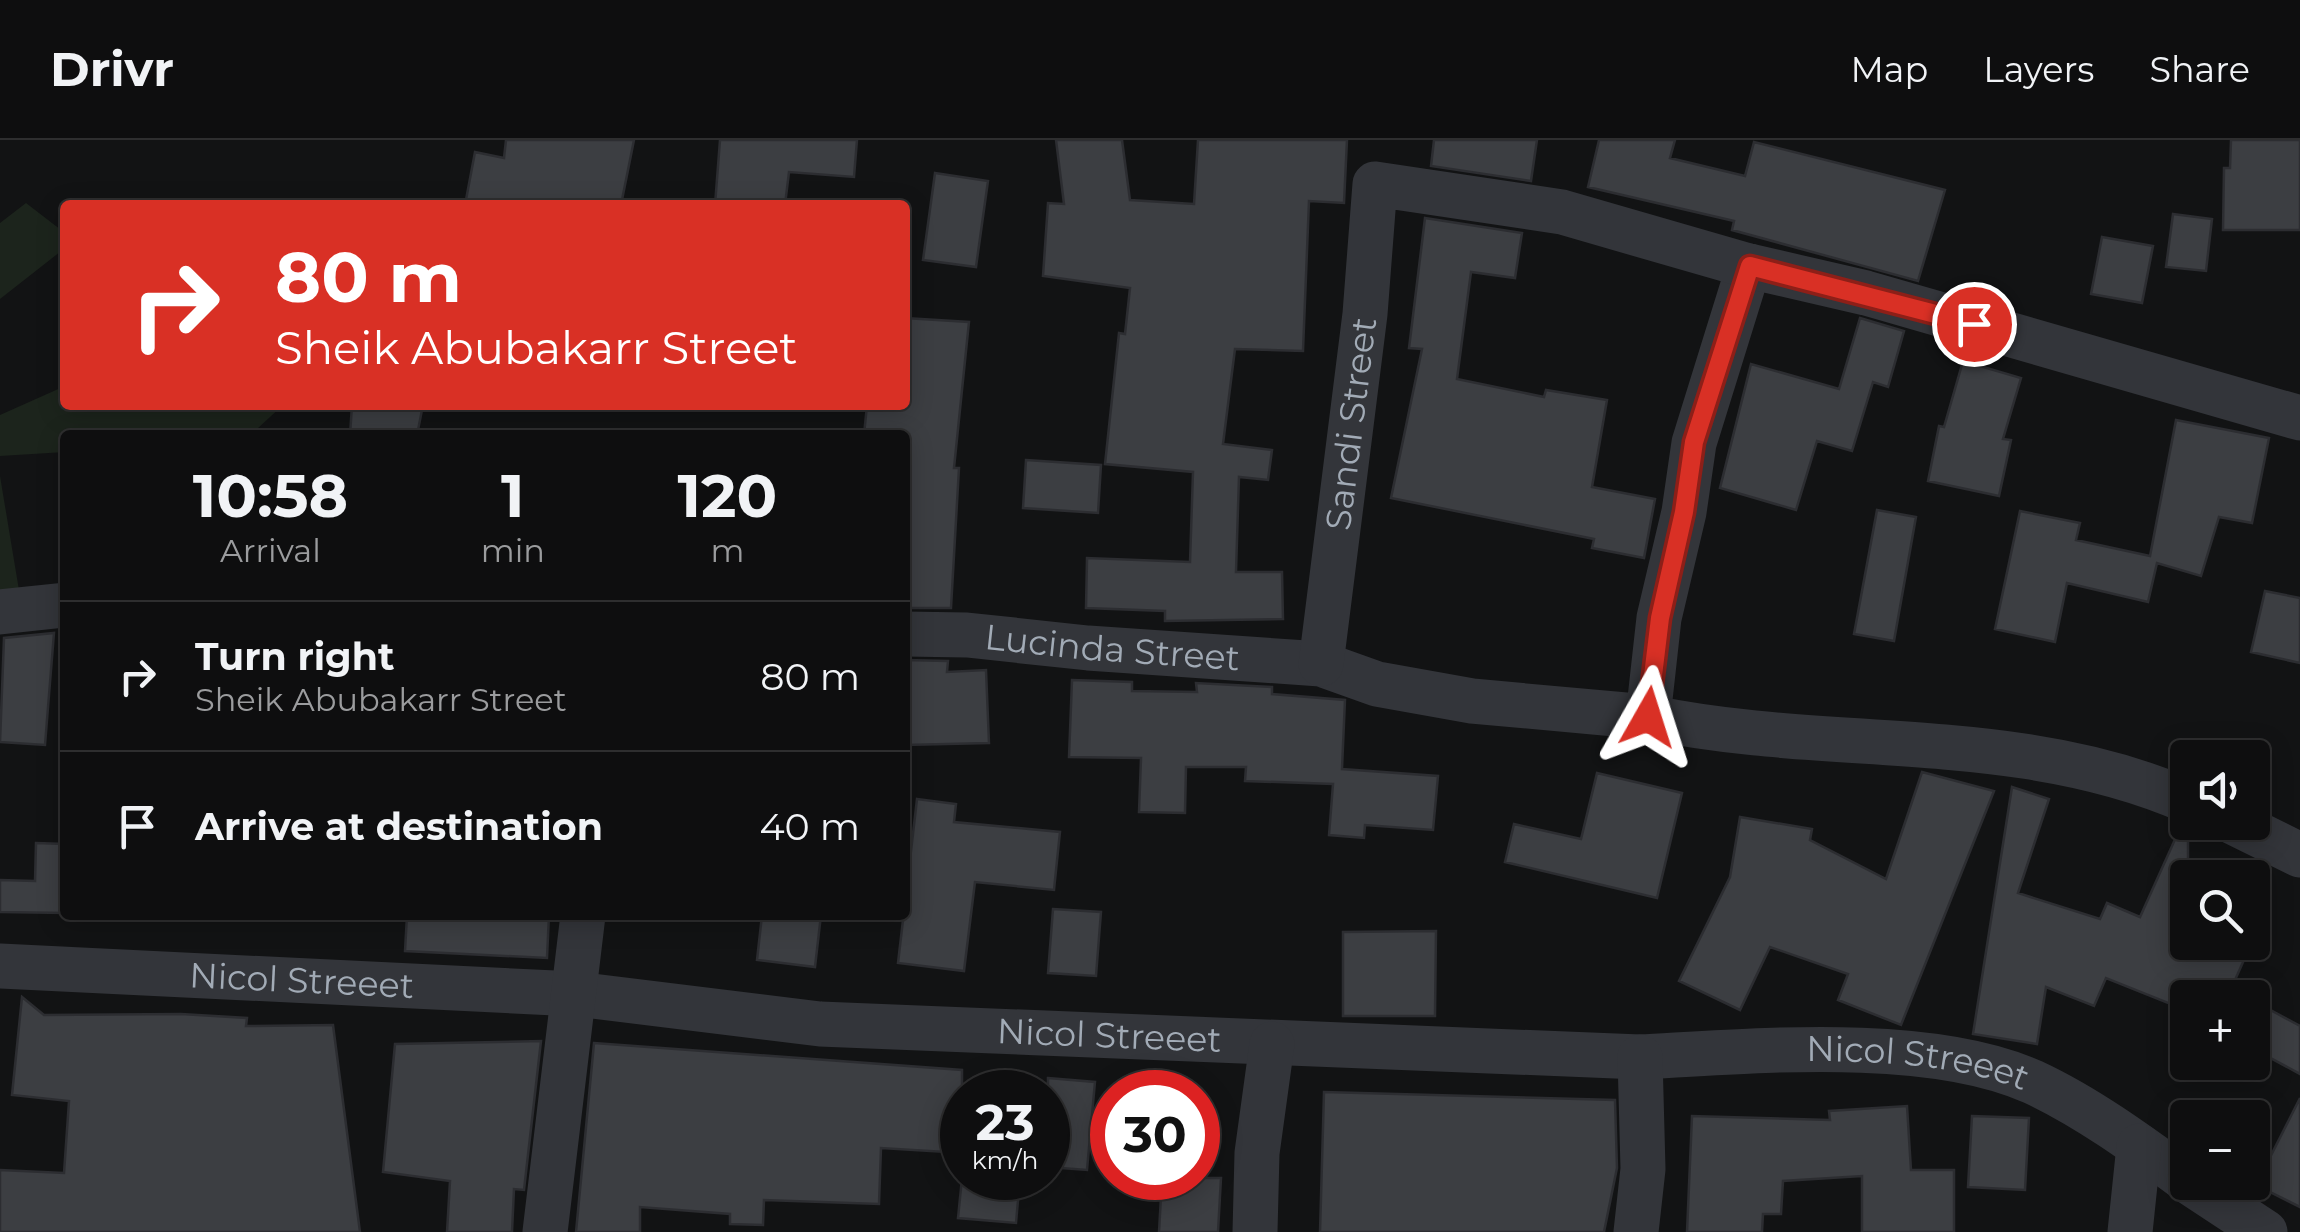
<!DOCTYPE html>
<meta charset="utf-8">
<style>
:root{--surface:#0e0e0f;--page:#1c1c1d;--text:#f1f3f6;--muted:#9b9c9e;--line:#2e2e2f}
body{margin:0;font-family:Montserrat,sans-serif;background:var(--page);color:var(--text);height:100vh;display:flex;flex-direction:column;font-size:38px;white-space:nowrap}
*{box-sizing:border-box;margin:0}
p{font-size:32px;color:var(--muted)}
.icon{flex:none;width:55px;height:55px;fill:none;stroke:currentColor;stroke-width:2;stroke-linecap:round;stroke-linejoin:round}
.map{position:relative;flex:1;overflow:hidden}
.side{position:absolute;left:60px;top:290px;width:850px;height:490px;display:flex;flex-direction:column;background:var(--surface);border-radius:10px;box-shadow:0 5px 25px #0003,0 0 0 2px var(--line)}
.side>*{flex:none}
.banner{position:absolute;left:60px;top:60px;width:850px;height:210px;border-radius:10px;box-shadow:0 5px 25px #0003,0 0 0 2px var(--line);background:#d93025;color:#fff;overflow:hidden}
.fabs{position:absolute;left:2170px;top:600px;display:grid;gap:20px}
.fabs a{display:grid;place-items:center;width:100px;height:100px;border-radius:10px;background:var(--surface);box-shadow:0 5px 25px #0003,0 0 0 2px var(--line);font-size:50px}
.speed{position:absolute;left:940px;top:930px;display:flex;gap:20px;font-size:50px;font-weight:700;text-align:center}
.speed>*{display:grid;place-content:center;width:130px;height:130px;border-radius:50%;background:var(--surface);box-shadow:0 5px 25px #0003,0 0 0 2px var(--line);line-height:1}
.speed small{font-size:25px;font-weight:400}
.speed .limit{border:15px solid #d22;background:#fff;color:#111}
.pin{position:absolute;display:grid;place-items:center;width:85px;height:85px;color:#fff;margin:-42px;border:5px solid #fff;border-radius:50%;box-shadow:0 2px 10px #0007}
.me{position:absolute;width:110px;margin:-55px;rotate:6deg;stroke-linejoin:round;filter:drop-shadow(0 0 8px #0008)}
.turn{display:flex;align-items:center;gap:35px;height:210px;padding:0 50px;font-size:45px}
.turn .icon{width:130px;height:130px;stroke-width:2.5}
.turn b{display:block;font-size:70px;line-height:85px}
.eta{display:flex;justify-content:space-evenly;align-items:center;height:170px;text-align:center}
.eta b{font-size:60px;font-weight:700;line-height:70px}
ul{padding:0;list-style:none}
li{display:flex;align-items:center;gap:30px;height:150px;padding:0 50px;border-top:2px solid var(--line)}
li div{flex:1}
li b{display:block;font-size:38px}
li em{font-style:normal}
header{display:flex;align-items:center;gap:60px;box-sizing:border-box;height:140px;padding:0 50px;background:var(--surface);border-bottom:2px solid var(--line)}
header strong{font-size:48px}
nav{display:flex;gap:55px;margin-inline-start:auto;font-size:35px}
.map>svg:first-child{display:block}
.green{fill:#1c241c}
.building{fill:#3c3e42;stroke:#2c2d31;stroke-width:2.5}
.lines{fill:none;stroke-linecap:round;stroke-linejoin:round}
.street{stroke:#33353a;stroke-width:45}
.route-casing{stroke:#8d1f18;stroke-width:25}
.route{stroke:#d93025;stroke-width:18}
.labels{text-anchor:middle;stroke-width:9;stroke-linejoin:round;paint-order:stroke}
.street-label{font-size:35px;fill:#a2abb6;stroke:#0d0e0f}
</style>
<header>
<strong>Drivr</strong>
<nav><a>Map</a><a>Layers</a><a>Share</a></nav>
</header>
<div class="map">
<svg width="2300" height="1092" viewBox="0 0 2300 1092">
<rect width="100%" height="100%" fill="#121314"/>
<!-- green -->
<path class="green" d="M26,63L65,93V108L0,159V83Z
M65,246V265H283L257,289L214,295H65V312L0,316V275Z
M0,336L19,450L0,453Z"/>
<!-- building -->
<path class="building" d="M506,0H634L621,65H465L475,12L504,18Z
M720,0H857L854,37L789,32L785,65H715Z
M1056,0H1122L1130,60L1194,64L1198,0H1347L1344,63L1309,61L1303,211L1235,209L1223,304L1272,310L1268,340L1239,337L1236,432H1282L1283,479L1165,481V471L1086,468L1087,418L1190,422L1193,332L1105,324L1119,193L1125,194L1130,148L1043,136L1048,63L1064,64Z
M1434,0H1537L1531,41L1431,26Z
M1599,0H1675L1670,18L1745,36L1754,2L1945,50L1918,141L1732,90L1734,81L1588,47Z
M2231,0H2300V90H2223L2224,28H2230Z
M935,33L988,41L976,127L923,120Z
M2173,74L2212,79L2206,131L2166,127Z
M1425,78L1522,93L1515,138L1471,132L1457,239L1544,257L1546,250L1607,260L1592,347L1655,359L1644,418L1592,408L1594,399L1391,358L1422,209L1409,208Z
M2102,97L2153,106L2142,163L2091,154Z
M905,178L969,182L954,328H959L951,468H905V295H864L867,265H905Z
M1860,178L1904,191L1888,247L1873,242L1852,311L1817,301L1796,370L1720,348L1751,224L1839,249Z
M1963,221L2021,238L2003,299L2011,300L1999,356L1928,341L1939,286L1944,287Z
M352,265H423L417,295H350Z
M2176,280L2269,298L2252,383L2219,377L2201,436L2157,423L2148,462L2067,443L2055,502L1995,489L2020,371L2080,383L2076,400L2150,416Z
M1026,320L1101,325L1098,373L1023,368Z
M1877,370L1916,377L1894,501L1854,494Z
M2265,451L2300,458V523L2251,512Z
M54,493L45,605L0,602L4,498Z
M905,520L948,521L947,532L986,530L989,603L905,605Z
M1072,540L1132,542V551L1197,552L1196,543L1272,547V554L1345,560L1342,629L1438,636L1433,690L1365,685L1364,698L1329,695L1333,644L1245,641L1246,627H1186L1185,673L1139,672L1141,618L1069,617Z
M1922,632L1994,651L1901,885L1838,860L1848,834L1770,807L1740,870L1679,841L1730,737L1740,677L1812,689L1810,700L1886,739Z
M1597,633L1682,653L1657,758L1505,722L1514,684L1581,699Z
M2012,647L2049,659L2018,753L2100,779L2107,763L2140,777L2181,686L2188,687V802H2252L2227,858H2188V871L2106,838L2094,866L2046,847L2037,904L1973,894Z
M917,659L956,664L954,682L1060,692L1054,750L975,742L964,831L898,823Z
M36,703L65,704V773L0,772V740L35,741Z
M1053,769L1101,772L1096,836L1048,833Z
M407,775H549L547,818L405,811Z
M762,775H821L815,827L757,820Z
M1436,791L1435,876H1343V792Z
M22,857L44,875L181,874L247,878L246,886L333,885L360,1092H0V1030L64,1033L69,961L12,955Z
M2252,860L2300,886V934L2252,908Z
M541,901L524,1050L514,1049L512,1092H447L450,1041L383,1032L395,904Z
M594,903L962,930V1013L881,1008L879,1064L764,1060L763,1085L730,1084V1074L640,1067V1092H576Z
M1048,938L1095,942L1087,1030L1048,1027Z
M1324,952L1615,960L1617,1028L1604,1092H1320Z
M2300,958V1067L2256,1045Z
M1907,966L1911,1030H1954V1092H1862V1036L1783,1041L1781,1074H1763L1762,1092H1687L1692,976L1830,980L1829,971Z
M1972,976L2029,978L2025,1050L1968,1047Z
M962,1038H1020L1016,1083L958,1078Z
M1162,1038H1221L1218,1092H1159Z"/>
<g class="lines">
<!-- street -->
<g class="street">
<path d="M0,472L65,465"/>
<path id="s1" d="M905,494L967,495L1088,508L1321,524L1377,544L1472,561L1648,577L1659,478L1684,372L1694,303L1749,126"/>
<path id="s2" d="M1321,524L1365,174L1375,44L1562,72L1749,126L1866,153L2300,278"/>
<path d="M1648,577C1828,615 2016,586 2188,661"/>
<path d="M2233,682L2300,715"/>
<path id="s3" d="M0,826L576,854L820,884L1640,917C1754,911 1929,895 2033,942C2087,967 2140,1006 2188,1041"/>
<path d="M2189,1042L2265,1092"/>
<path d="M545,1092L583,775"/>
<path d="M1255,1092L1257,1013L1272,904"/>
<path d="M1636,1092L1643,1029L1640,917"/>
<path d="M2130,1092L2139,1006"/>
</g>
</g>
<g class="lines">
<defs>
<path id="route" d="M1648,577L1660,478L1684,372L1694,302L1750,126L1974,184"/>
</defs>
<!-- route casing -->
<use href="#route" class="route-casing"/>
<!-- route -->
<use href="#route" class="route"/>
</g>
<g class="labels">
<!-- street labels -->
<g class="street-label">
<text dy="12" stroke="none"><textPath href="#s2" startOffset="242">Sandi Street</textPath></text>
<text dy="12" stroke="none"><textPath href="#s1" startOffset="208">Lucinda Street</textPath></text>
<text dy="12" stroke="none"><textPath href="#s3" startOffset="302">Nicol Streeet</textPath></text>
<text dy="12" stroke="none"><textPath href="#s3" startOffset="1112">Nicol Streeet</textPath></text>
<text dy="12" stroke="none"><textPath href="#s3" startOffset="1922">Nicol Streeet</textPath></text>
</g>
</g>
</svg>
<div class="fabs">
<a><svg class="icon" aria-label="sound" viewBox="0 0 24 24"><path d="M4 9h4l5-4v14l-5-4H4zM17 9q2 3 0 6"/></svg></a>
<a><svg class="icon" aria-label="search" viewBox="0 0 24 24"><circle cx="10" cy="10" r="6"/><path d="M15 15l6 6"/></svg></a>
<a>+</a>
<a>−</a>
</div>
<div class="speed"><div>23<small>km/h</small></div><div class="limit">30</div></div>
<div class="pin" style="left:1974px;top:184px;background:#d93025"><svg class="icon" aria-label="arrive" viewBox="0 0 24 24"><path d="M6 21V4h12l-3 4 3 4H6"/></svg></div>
<svg class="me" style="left:1648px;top:577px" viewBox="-20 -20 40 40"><path d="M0-17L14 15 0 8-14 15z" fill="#d93025" stroke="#fff" stroke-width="4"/></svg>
<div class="banner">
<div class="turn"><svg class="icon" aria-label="right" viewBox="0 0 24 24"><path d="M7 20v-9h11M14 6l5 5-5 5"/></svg><div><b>80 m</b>Sheik Abubakarr Street</div></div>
</div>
<section class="side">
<div class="eta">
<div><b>10:58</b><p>Arrival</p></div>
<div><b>1</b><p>min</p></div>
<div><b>120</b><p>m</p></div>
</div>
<ul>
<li><svg class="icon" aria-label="right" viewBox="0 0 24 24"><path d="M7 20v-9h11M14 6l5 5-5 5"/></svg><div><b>Turn right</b><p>Sheik Abubakarr Street</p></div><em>80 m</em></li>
<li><svg class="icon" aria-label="arrive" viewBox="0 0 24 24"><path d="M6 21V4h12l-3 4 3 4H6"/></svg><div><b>Arrive at destination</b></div><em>40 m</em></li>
</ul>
</section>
</div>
